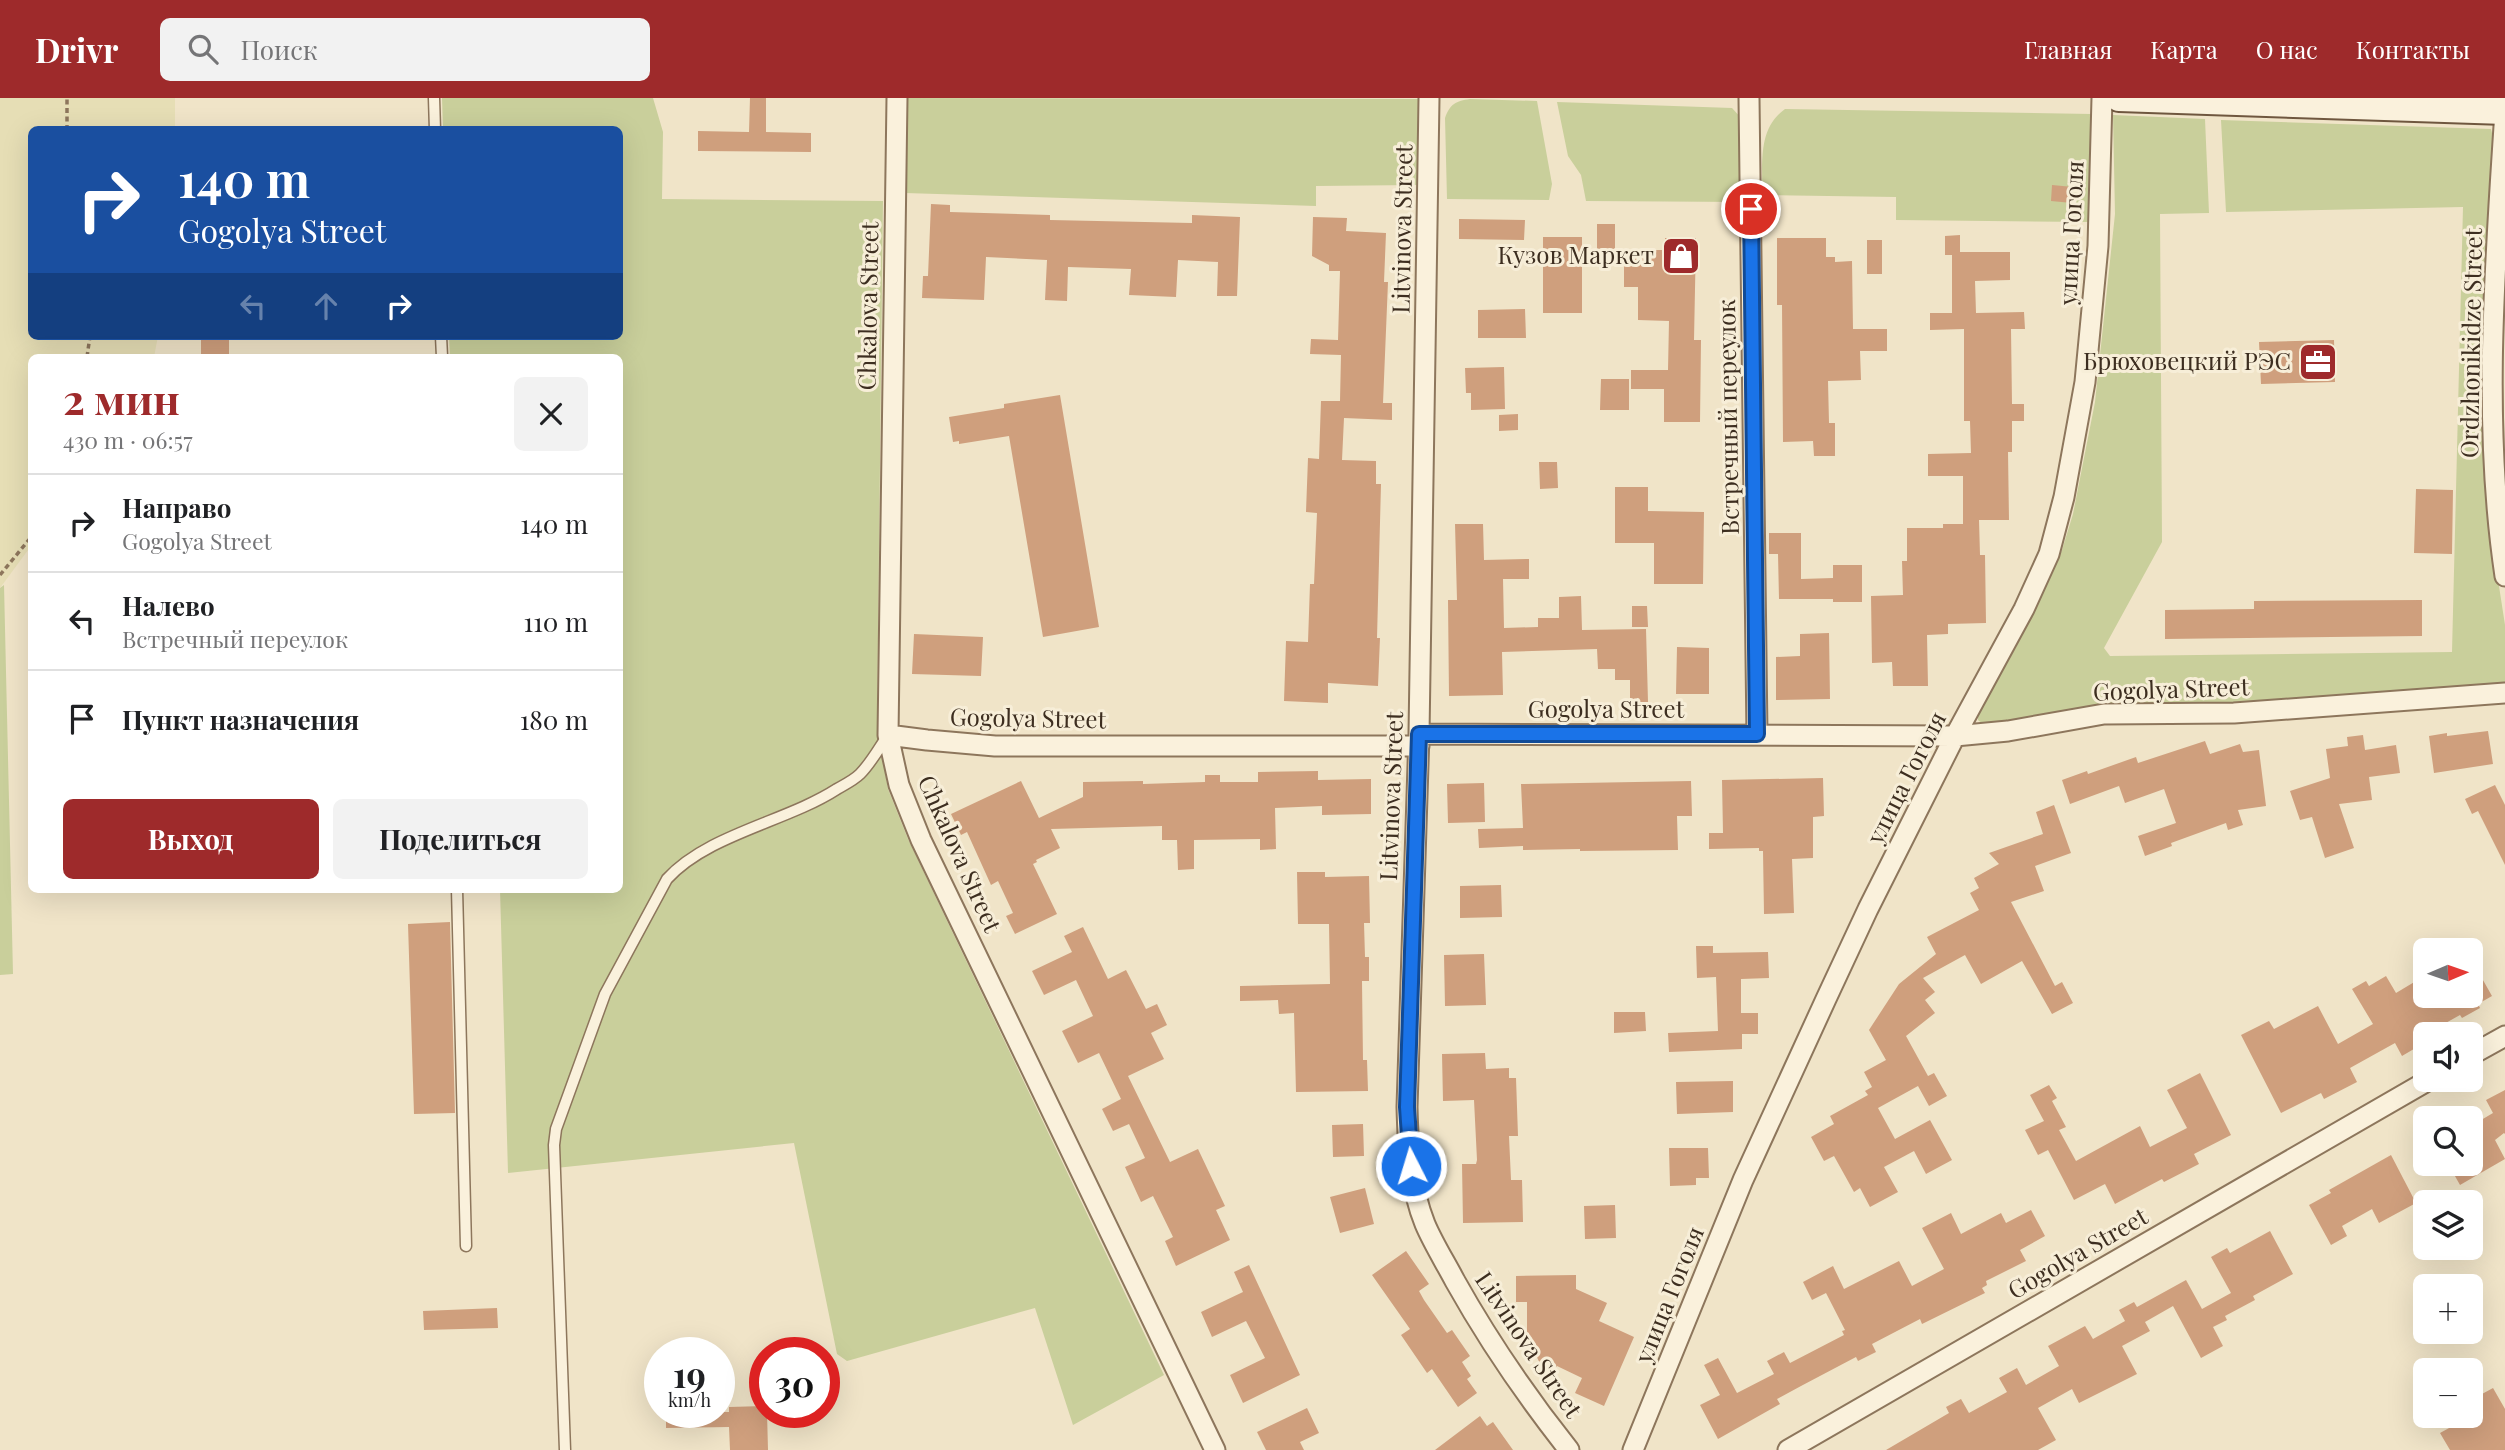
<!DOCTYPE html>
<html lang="ru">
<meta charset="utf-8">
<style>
:root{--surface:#fff;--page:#f2f2f2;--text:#202124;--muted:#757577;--line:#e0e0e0;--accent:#9e2a2b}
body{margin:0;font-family:"Playfair Display",serif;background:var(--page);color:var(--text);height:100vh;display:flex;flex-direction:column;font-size:26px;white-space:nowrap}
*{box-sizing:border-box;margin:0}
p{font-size:23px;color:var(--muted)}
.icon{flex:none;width:38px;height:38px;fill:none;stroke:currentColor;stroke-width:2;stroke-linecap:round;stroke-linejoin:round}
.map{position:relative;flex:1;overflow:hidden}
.drawer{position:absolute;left:28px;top:256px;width:595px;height:539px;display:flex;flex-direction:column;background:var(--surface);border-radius:10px;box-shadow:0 7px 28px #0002}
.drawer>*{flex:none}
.guide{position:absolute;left:28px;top:28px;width:595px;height:214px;border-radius:10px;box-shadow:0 7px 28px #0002;background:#1a4fa0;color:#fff;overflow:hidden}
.needle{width:46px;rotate:88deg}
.fabs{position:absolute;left:2413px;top:840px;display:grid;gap:14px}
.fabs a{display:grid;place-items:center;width:70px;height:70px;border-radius:10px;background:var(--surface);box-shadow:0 7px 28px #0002;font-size:35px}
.speed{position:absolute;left:644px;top:1239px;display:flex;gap:14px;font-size:35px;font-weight:700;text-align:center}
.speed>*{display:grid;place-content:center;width:91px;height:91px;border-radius:50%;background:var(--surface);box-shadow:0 7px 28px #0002;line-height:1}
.speed small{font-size:18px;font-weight:400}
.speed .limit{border:10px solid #d22;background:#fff;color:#111}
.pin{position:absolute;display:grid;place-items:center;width:60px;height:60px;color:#fff;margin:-30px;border:4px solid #fff;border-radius:50%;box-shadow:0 2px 7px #0007}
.me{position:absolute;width:77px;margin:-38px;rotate:355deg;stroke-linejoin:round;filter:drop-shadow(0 0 5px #0008)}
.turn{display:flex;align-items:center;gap:24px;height:147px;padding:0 35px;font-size:32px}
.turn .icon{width:91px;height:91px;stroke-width:2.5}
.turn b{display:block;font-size:49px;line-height:60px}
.lanes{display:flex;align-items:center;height:66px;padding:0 35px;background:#0003;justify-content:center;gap:35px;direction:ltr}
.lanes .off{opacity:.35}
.round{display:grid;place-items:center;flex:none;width:74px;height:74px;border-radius:10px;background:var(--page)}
.summary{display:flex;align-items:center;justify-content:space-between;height:119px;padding:0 35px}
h1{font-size:42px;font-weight:700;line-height:52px;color:var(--accent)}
.button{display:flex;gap:14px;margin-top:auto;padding:14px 35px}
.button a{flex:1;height:80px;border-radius:10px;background:var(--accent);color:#fff;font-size:28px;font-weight:700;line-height:80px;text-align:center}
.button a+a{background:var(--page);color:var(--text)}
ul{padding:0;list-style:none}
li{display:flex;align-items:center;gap:21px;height:98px;padding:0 35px;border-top:2px solid var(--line)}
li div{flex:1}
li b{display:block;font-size:26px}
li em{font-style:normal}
header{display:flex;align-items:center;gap:42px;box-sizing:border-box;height:98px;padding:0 35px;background:var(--accent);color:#fff}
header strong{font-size:33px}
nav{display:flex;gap:38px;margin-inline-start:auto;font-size:24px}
.search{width:490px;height:63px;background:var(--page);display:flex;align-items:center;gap:18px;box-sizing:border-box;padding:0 24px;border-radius:10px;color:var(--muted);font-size:26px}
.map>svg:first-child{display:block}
.farmland{fill:#e6deb5}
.green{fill:#c9cf9b}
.building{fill:#cf9f7d}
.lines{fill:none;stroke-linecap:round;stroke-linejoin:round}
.service-casing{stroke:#8d765c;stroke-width:13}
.minor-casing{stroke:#8d765c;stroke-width:23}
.secondary-casing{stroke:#6f573f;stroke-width:30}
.path{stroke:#8d765c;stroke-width:3.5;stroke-dasharray:5 3.5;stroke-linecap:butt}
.service{stroke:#faf1dc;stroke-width:10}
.minor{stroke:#faf1dc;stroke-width:19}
.secondary{stroke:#faf1dc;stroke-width:26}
.route-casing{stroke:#114b97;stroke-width:18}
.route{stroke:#1a73e8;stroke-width:12}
.labels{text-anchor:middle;stroke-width:6;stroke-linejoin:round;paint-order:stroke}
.street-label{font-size:24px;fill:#3d2e20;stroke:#f7eed8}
.poi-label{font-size:24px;fill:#3d2e20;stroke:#f7eed8;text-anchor:end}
</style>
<header>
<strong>Drivr</strong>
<div class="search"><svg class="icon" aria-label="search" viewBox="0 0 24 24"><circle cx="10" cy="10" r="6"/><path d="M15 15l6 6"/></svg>Поиск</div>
<nav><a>Главная</a><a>Карта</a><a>О нас</a><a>Контакты</a></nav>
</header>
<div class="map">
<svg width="2505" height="1352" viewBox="0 0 2505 1352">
<rect width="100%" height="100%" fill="#f0e4c8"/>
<!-- farmland -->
<path class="farmland" d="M0,0H175V31L32,32V238H158L154,259H32L31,448L0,490Z"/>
<!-- green -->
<path class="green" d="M442,0H653L663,34L662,101L883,103L877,628L888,691L908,741L1164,1277L1073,1327L1035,1210L847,1263L837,1256L794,1045L508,1075L500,791H620V259H450L449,238H620V32L443,31Z
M905,0L1419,1L1417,87L1316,88V108L905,95Z
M1470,1L1537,3L1552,86L1549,102L1447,101L1445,20C1450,6 1456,3 1470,1Z
M1557,4L1732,10L1742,21L1743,104L1586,103L1581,77L1568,58Z
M1785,11L2092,16V124L1896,122V99L1762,97C1763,66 1757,31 1785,11Z
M2113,17L2205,21L2209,115L2160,116L2162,444L2104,550L2110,558L2452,554L2463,109L2226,114L2221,22L2491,31L2494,43L2490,430L2505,527V584L2500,587L2206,608L2121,605L2101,606L1985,628L1978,622V615L2015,551L2062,452L2073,416L2095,304L2115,116Z
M4,487L13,876L0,877V490Z"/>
<!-- building -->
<path class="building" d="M750,0H766V34L811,35V54L698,53V33L749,34Z
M2052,87L2073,89L2072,105L2051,103Z
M931,106L950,107V114L1050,117V122L1192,125V117L1240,119L1237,198H1217L1218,164L1178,162L1176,199L1129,197L1131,171L1068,169L1067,203L1045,202L1047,162L986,159L984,202L922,200L923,178H928Z
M1313,119L1347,120L1346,133L1386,135L1384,184H1388L1383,305H1392V322L1344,320L1342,362L1376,363V386H1381L1377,540H1380L1378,588L1328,585V605L1284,603L1286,543L1308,544L1310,486H1314L1317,415L1306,414L1308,360L1319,361L1321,303H1340L1341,257L1310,256L1311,241L1338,242L1340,173H1329V167L1312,158Z
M1459,121L1525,122L1524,142L1459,141Z
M1597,126H1615V151H1597Z
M1960,137V154H2010V182L1975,183L1976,215L2024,214L2025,231H2011L2012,306H2024V323H2012V354H2008L2009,422H1979L1980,457H1985L1986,525L1948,526V536L1927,537L1928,588H1893L1892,564L1872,565L1871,498L1903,497L1902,463H1907V430H1943V426H1963V378H1928V356L1971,355L1970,323H1964V231L1930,232V215H1952V157H1945V138Z
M1543,139H1582V215H1543Z
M1665,140H1696L1694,242H1701L1700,324H1664V291H1631V272H1668L1669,223L1638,222V189H1624V152H1665Z
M1777,140H1826V159H1835V164L1852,163L1853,231H1887V253H1860L1861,282L1828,283L1829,325H1835V358H1814L1813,343L1783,344L1782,207H1777Z
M1867,142H1882V176H1867Z
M1525,211L1526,240H1478V212Z
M201,238H229V259H201Z
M2334,242L2335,284L2261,286L2259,244Z
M1504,269L1505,311L1471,312V295H1466L1465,270Z
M1601,281H1629V312H1600Z
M1060,297L1099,529L1043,539L1009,338L959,346V343L953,344L949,319L1004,310V306Z
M1518,316V332L1499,333V317Z
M1557,364L1558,390L1540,391L1539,364Z
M1615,389H1648V413L1704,414L1703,486H1654V445H1615Z
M2416,391L2453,392L2452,456L2414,455Z
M1455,426H1483L1484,462L1529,461V481H1503L1504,530L1538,529V520H1559V499L1581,498L1582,532L1646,531L1648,604H1630V582H1615V571H1598L1597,551L1502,554L1503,597L1449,598L1448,502H1457Z
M1769,435H1801V481L1833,480V467H1862V504H1833V501H1779L1778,456H1769Z
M2422,502V538L2165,541V512L2254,511V503Z
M1632,508H1647L1648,529H1632Z
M1829,535L1830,601L1776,602V559L1800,558V536Z
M914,536L983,539L981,578L912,576Z
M1677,549L1709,550V596H1676Z
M2488,633L2493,666L2434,675L2429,638L2447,635V638Z
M2363,637L2365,652L2396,647L2400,675L2369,679L2372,702L2339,706L2354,750L2325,760L2312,719L2300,722L2290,693L2330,680L2326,651L2348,648L2347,639Z
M2205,643L2210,656L2240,646L2243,654L2259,652L2266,708L2238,712L2243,727L2228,732L2226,725L2171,745L2172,748L2145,758L2138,738L2176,725L2164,691L2125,705L2119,688L2070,706L2062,682L2087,673L2088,676L2136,659L2138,665Z
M1318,673V682L1371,681V716L1322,717V708L1275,710L1276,751L1260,752V741L1194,742V771L1178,772L1177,742H1162V728L1051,731L1060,750L1036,762L1037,764L1033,766L1057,816L1015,836L1006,818L1013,815L998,783L991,787L967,734L961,737L951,716L1021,683L1039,720L1083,699V684L1143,683V686L1205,684V677H1220V684H1258V674Z
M1823,680L1824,718L1813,719V760L1792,761L1794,815L1764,816L1763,753H1759V750L1709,751V735H1723L1722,682Z
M1691,683L1692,718H1677L1678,752L1580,753V751L1523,752V748L1479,750L1478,731L1523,730L1521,686Z
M1484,685L1485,724L1448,725L1447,686Z
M2495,687L2505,707V767L2478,713L2472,716L2465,701Z
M2054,707L2071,755L2035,768L2044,793L2011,804L2055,888L2062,884L2073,905L2052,916L2022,863L1981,886L1965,857L1923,880L1935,894L1925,902L1935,915L1906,938L1928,978L1934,975L1947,998L1929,1008L1918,988L1878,1010L1895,1041L1930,1022L1952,1062L1926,1076L1914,1053L1884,1069L1898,1094L1870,1109L1860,1090L1854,1094L1834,1058L1824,1063L1811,1039L1834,1026L1830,1018L1868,997L1865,993L1872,989L1864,974L1886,962L1869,932L1899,886L1936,856L1927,839L1979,812L1970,795L1979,790L1974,780L1999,766L1989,755L2043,736L2036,714Z
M1297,774H1325V779L1369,778L1370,825H1364L1365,859H1369V883H1362L1363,962H1367L1368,993L1296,994L1294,915L1279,916L1278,902L1240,903V888L1330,886L1329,826H1298Z
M1501,787L1502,819L1460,820V788Z
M450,824L455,1015L414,1016L408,826Z
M1083,829L1108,881L1126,872L1146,911L1157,906L1167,927L1151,935L1164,961L1128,978L1170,1064L1198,1051L1225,1108L1216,1112L1230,1142L1176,1168L1165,1143L1173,1139L1153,1098L1141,1104L1125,1069L1145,1060L1129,1026L1113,1033L1102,1011L1121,1001L1099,955L1078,965L1062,933L1093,918L1076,882L1044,897L1032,873L1072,854L1064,838Z
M1696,848H1713V855L1768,854L1769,880L1741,881V915H1758V936H1742V951L1669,954L1668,935L1718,933L1716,879L1697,880Z
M1484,856L1486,907L1445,908L1444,857Z
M2471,861L2492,898L2478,906L2480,910L2462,920L2460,917L2426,936L2421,940L2424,945L2402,958L2395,945L2350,970L2357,984L2324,1001L2321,995L2281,1015L2241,937L2269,923L2274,931L2318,908L2338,946L2373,926L2352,891L2366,883L2369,888L2386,878L2396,895L2426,877V898H2471Z
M1614,914H1645L1646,933L1614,935Z
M1485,955L1486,971L1509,970V980H1516L1518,1038H1509L1511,1082H1522L1523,1124L1463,1125L1462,1066H1476L1477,1062L1474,1002L1443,1003L1442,956Z
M2200,975L2231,1037L2194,1056L2199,1066L2164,1084L2162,1081L2115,1106L2105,1086L2074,1102L2048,1052L2038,1057L2025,1032L2044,1023L2030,997L2049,987L2057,1000L2052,1003L2066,1029L2059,1032L2076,1063L2140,1028L2150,1049L2187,1030L2167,992Z
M1733,983V1014L1677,1016L1676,984Z
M2505,992V1036L2504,1035L2495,1042L2505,1061L2460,1087L2451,1071L2461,1066H2471V1028L2493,1015L2486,1002Z
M1363,1026L1364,1058L1333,1059L1332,1027Z
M1669,1050H1708L1709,1080H1696V1087L1670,1088Z
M2391,1057L2416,1105L2379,1125L2372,1111L2342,1128L2347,1138L2331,1147L2309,1107L2331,1095L2329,1092Z
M1365,1090L1374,1126L1340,1135L1330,1099Z
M1615,1107L1616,1140L1585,1141L1584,1108Z
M2031,1112L2045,1138L2020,1152L2026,1163L1986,1183L1987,1187L1982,1190L1985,1195L1922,1226L1920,1221L1872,1246L1876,1254L1858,1263L1856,1259L1801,1288L1777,1301L1780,1306L1718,1341L1700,1307L1720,1297L1704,1267L1718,1260L1737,1295L1774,1276L1767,1263L1784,1254L1790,1265L1844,1237L1842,1233L1845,1232L1826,1195L1812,1202L1803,1184L1833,1168L1844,1191L1899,1163L1912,1188L1944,1171L1922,1130L1951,1115L1961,1136L2001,1115L2006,1125Z
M2270,1133L2293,1176L2253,1198L2255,1202L2225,1218L2227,1222L2213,1229L2223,1248L2201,1260L2173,1208L2145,1224L2150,1233L2122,1248L2137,1276L2079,1305L2072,1291L2038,1310L2056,1342L2038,1352H1886L1949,1315L1946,1309L1961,1301L1969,1315L2007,1294L1999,1280L2017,1270L2026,1287L2059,1268L2048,1248L2085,1228L2093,1241L2125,1223L2119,1212L2134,1204L2137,1209L2186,1182L2202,1211L2231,1195L2211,1159L2227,1150L2230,1155Z
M1406,1153L1429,1186L1419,1193L1424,1202L1447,1235L1452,1232L1470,1258L1462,1264L1471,1278L1467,1281L1477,1295L1458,1309L1432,1271L1427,1275L1401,1237L1410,1231L1372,1177Z
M1249,1167L1300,1277L1243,1305L1230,1277L1265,1260L1246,1223L1212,1239L1201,1214L1243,1194L1234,1174Z
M1576,1177V1191L1607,1205L1599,1223L1634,1239L1604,1308L1575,1295L1582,1280L1557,1268L1546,1279L1531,1246H1527V1204H1516V1178Z
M497,1210L498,1230L424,1232L423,1213Z
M2493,1290L2505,1311V1352H2450L2440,1335L2471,1318V1302Z
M765,1308V1314H767L768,1352H730L729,1329L666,1330V1314H729V1309Z
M1307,1310L1319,1335L1300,1344L1304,1352H1266L1257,1334Z
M1480,1318L1487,1328L1493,1324L1513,1352H1435Z"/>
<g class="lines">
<defs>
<path id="service" d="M434,0L435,32
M441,238L442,259
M457,791L466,1148
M565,1352L554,1047L556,1031L605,896L667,781C708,736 786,724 837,691C844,687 854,682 860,676C871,665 879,650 888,637"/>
<path id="minor" d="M897,0L888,637L899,687L921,742L1215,1352
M1429,0L1419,636L1407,1009C1408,1048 1410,1089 1425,1126C1433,1145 1445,1164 1455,1183C1488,1242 1527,1299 1569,1352
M1749,0L1757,637
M2505,13C2495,168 2482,324 2505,478
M1419,636L1955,638L2008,633L2104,616L2234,615L2505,595
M888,637L927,642L995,648H1419
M2471,957L2505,938
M1633,1352L1743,1082L1826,901L1868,811L1955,638L2024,511L2049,456L2064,399L2085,284L2098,148L2102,0
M1788,1352L2429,982"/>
<path id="secondary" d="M2119,0L2505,13"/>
</defs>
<!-- service casing -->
<use href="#service" class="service-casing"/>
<!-- minor casing -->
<use href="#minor" class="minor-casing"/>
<!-- secondary casing -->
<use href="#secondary" class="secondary-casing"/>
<!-- path -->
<path class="path" d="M67,32V0
M87,259L90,238
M0,477L32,438"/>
<!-- service -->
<use href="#service" class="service"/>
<!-- minor -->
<use href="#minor" class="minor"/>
<!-- secondary -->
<use href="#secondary" class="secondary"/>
</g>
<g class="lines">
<defs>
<path id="route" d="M1411,1068L1407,1009L1419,636H1757L1751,111"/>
</defs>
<!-- route casing -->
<use href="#route" class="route-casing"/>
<!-- route -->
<use href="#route" class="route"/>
</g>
<!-- icons -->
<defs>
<symbol id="shop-square" viewBox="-11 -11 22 22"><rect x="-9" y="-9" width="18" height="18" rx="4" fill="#9e2a2b" stroke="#f7eed8"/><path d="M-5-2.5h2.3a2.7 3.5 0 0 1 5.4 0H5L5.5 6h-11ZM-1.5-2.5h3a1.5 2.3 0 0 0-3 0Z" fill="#fff"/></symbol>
<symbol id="office-square" viewBox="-11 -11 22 22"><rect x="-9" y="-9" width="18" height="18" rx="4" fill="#9e2a2b" stroke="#f7eed8"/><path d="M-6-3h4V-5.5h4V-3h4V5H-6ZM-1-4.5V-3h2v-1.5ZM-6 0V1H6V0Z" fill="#fff"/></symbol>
</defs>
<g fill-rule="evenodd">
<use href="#shop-square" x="1659" y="136" width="44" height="44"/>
<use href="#office-square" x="2296" y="242" width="44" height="44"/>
</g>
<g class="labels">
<!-- street labels -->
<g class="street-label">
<text transform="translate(1403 131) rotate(-89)" y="8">Litvinova Street</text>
<text transform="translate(2072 135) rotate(-87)" y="8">улица Гоголя</text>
<text transform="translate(869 208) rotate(-89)" y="8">Chkalova Street</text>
<text transform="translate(2472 245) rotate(-89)" y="8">Ordzhonikidze Street</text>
<text transform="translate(1729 319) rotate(-91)" y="8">Встречный переулок</text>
<text transform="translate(2171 592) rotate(-2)" y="8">Gogolya Street</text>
<text x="1606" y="620">Gogolya Street</text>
<text transform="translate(1028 621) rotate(1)" y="8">Gogolya Street</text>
<text transform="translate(1907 680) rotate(-63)" y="8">улица Гоголя</text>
<text transform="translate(1392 698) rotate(-88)" y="8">Litvinova Street</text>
<text transform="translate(959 756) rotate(66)" y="8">Chkalova Street</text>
<text transform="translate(2078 1156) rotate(-30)" y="8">Gogolya Street</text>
<text transform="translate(1670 1197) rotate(-68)" y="8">улица Гоголя</text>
<text transform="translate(1528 1247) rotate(56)" y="8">Litvinova Street</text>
</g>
<!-- poi labels -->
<g class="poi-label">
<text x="1654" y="166">Кузов Маркет</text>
<text x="2291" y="272">Брюховецкий РЭС</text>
</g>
</g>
</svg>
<div class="fabs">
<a><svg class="needle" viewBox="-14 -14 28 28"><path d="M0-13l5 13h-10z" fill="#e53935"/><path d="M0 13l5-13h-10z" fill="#757577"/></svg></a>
<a><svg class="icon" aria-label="sound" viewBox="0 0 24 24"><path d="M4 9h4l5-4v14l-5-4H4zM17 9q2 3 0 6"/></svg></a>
<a><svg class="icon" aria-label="search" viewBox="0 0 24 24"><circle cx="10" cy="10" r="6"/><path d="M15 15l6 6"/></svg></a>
<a><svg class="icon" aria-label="layers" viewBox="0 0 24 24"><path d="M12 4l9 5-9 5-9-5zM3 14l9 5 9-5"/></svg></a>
<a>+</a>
<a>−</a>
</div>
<div class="speed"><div>19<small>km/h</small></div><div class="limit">30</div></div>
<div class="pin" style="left:1751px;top:111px;background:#d93025"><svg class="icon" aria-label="arrive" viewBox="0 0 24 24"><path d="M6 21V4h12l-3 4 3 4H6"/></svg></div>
<svg class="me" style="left:1411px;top:1068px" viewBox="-20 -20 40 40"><circle r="17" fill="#1a73e8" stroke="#fff" stroke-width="3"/><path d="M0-11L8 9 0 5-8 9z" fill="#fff"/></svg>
<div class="guide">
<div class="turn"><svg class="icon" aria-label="right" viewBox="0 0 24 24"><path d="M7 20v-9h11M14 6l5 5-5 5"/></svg><div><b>140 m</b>Gogolya Street</div></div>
<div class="lanes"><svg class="icon off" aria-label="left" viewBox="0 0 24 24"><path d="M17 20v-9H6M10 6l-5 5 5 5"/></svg><svg class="icon off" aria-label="ahead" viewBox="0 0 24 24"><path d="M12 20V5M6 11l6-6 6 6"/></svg><svg class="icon" aria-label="right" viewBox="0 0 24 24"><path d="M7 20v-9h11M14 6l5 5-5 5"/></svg></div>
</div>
<section class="drawer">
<div class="summary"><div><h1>2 мин</h1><p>430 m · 06:57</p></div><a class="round"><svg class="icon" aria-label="close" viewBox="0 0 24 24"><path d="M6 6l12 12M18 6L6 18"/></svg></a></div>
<ul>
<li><svg class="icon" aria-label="right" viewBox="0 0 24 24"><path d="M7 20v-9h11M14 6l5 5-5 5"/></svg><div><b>Направо</b><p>Gogolya Street</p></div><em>140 m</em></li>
<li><svg class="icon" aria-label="left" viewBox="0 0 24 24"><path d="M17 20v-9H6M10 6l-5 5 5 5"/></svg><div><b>Налево</b><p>Встречный переулок</p></div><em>110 m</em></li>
<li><svg class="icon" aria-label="arrive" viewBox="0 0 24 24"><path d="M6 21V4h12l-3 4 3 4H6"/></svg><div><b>Пункт назначения</b></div><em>180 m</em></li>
</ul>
<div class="button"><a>Выход</a><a>Поделиться</a></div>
</section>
</div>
